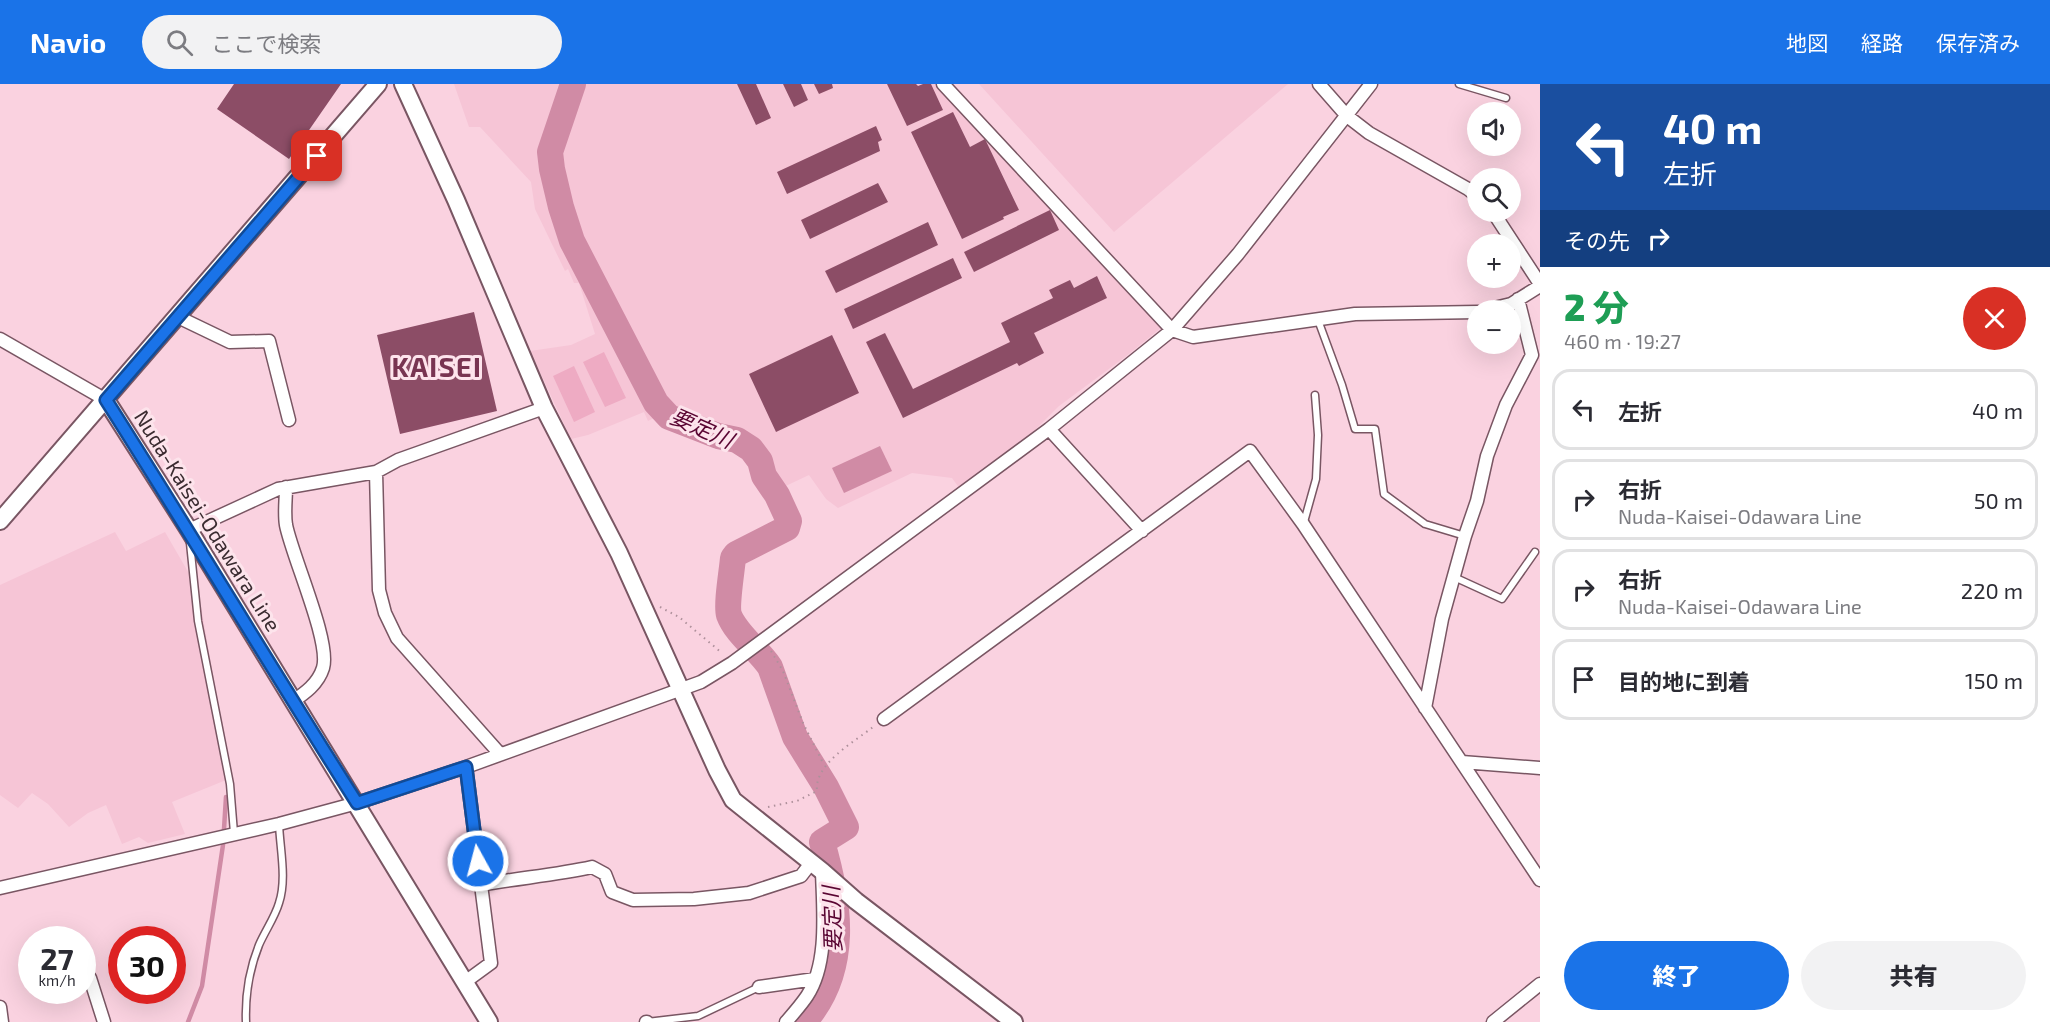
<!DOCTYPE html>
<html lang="ja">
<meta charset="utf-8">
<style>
:root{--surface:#fff;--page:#f2f2f3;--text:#2b2b33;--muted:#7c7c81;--line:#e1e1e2;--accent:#1a73e8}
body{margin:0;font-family:"Exo 2","Noto Sans JP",sans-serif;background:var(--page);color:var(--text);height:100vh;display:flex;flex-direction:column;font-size:22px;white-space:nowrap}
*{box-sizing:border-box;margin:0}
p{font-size:20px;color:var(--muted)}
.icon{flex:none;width:33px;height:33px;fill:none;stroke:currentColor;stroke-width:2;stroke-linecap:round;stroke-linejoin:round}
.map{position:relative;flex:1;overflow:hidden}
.drawer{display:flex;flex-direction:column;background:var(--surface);width:510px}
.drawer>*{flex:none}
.top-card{background:#1a4fa0;color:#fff;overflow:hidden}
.buttons{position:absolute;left:1467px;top:18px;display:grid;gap:12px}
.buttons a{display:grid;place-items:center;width:54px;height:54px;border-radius:50%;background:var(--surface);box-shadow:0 6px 24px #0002;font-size:30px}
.speed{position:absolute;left:18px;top:842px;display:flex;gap:12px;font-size:30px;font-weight:700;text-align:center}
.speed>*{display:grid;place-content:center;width:78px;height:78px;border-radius:50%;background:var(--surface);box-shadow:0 6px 24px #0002;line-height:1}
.speed small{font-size:15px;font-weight:400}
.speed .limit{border:9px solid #d22;background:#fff;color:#111}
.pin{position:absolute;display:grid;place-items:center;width:51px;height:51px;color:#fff;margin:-26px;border-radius:12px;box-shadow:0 3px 9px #0006}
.me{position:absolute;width:66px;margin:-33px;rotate:353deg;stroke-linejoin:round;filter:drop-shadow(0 0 4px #0008)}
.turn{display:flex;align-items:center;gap:21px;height:126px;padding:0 24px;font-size:27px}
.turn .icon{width:78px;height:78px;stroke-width:2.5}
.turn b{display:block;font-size:42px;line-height:51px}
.then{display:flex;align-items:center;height:57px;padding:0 24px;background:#0003;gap:12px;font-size:22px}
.round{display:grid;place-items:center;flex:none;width:63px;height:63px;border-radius:32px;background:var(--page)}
.head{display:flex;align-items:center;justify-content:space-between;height:102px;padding:0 24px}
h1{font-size:36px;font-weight:800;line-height:45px;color:#1e9e55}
.action{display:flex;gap:12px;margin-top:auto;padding:12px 24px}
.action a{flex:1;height:69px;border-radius:36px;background:var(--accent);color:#fff;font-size:24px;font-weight:800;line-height:69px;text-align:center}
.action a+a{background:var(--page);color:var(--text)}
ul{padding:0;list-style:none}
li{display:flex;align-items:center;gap:18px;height:81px;margin:0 12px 9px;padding:0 12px;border:3px solid var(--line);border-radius:18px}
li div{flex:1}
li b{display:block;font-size:22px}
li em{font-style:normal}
header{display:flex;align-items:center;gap:36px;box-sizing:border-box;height:84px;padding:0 30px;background:var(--accent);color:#fff}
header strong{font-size:28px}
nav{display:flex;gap:33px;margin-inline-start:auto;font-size:21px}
.search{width:420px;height:54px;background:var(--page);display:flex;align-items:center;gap:15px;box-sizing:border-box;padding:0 21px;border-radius:33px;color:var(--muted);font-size:22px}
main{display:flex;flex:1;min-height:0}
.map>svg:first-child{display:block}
.built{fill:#f6c5d6}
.green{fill:#eeabc3}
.water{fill:#d08ba5}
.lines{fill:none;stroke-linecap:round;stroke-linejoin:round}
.stream{stroke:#d08ba5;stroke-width:4.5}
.river{stroke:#d08ba5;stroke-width:26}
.building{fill:#8c4d66}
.lane-casing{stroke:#795663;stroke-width:9}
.street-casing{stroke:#795663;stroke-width:15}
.secondary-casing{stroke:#795663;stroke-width:20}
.path{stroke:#ae909b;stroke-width:2;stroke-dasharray:1.5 4.5;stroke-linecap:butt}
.lane{stroke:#fff;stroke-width:6}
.street{stroke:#fff;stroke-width:12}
.secondary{stroke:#fff;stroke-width:16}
.route-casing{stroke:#114b97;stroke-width:15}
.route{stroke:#1a73e8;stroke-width:10}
.labels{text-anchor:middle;stroke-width:6;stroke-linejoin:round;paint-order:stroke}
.street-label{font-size:21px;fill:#3b2c31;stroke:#fde4ec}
.water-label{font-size:22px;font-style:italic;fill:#590532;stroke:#fde4ec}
.district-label{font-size:27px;font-weight:bold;letter-spacing:1.5px;fill:#783451;stroke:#fde4ec}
</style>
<header>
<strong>Navio</strong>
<div class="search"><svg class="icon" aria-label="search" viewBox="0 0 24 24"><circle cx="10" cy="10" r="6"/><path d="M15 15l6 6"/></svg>ここで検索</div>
<nav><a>地図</a><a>経路</a><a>保存済み</a></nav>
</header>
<main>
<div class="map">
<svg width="1540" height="938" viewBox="0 0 1540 938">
<rect width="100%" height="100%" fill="#fad2e0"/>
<!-- built -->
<path class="built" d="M454,0H940L1161,235V244L1125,273L1059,322L1025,356L960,405L952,394L912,389L838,424L826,415L809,391L773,408L762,382L754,372L735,361L658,332L648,337L644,328L588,351L571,355L530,267L571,261L595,250L579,199H574L568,185L565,187L535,125L531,98L480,43H469Z
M979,0H1288L1114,148Z
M115,448L126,467L165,448L198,505L231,694L172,718L185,750L148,759L139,753L122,760L106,721L88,729L69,743L48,720L32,709L18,724L0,711V501Z"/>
<!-- green -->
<path class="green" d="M604,268L626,314L605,323L583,278Z
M574,282L595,328L574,338L553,292Z"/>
<!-- water -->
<path class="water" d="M880,362L892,387L844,409L832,384Z"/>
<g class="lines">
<!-- stream -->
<path class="stream" d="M188,938L202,902L223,761L226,713"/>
<!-- river -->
<path class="river" d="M573,0L550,68L552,85L561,123L572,157L656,319L669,333L718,352L737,356L751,365L760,377L764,392L777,411L789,437L787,444L736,470L733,474C732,486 726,521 729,531C736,550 759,566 770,583L795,653L826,703L846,743L822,758C840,819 850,886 804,938"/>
</g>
<!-- building -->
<path class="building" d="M234,0H341L289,75L217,25Z
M737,0H756L771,34L756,41Z
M783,0H801L808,16L794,23Z
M814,0H832L833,4L819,10Z
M887,0H916L918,2L923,0H931L943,26L907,42Z
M953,28L970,63L985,55L1019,126L1003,133L1004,135L962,155L911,48Z
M876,42L882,56L878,58L880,67L787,110L777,88Z
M878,99L888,118L810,155L801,136Z
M1050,126L1059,146L974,188L964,168Z
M928,138L938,161L836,209L825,187Z
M953,174L962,194L853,245L844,225Z
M1097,192L1107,214L1034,249L1044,269L1019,282L1017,279L903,334L866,258L885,249L913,305L1010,258L1001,239L1053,214L1049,206L1070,196L1074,204Z
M474,228L497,327L400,350L377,251Z
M832,251L859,309L776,348L749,290Z"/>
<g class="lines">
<defs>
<path id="lane" d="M1459,0L1506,14
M1318,236L1342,301L1355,345H1375L1384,410L1425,440L1465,452
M1304,438L1316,395L1318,351L1315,311
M190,459L198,537L230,700L234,749
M1454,493L1502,515L1535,468
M246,938C245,911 249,886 259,861C265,847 275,833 279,819C287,795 280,765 279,740
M647,938L698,932L759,903"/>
<path id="street" d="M943,0L1172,246L1193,253L1355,230L1478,228
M1319,0L1347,32L1369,49L1468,105L1478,113
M1493,128L1540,200
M1486,226L1511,220L1540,202
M178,233L230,258L269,257L289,336
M0,255L106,316
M1049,345L1142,447
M376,388L379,506L385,529L397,554L500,670
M286,403C286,415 284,429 286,441C292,472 331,558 323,584C318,600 305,609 292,618
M189,446L278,405L376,388L398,376L544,324
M1425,624L1442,535L1465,452L1477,417L1487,372L1506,321L1532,271L1518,215
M884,635L1250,367L1303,440L1540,796
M1462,678L1540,684
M480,801C518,794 556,791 592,783L605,790L612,808L633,816L694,815L749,809L801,792L811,779
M0,804L279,740L357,719L466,683L701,598L732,579L1049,345L1172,246L1238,170L1371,0
M90,894L104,938
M465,898L491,879L466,683
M759,903L815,895
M0,923L2,938
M646,938H647
M786,938C793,930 801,921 807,912C829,879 823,825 822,787
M1493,938L1540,900"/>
<path id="secondary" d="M403,0L456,116L544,324L619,469L717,686L733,716L822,787L856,817L1014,938
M106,316L189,446L489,938
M0,437L378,0"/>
</defs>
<!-- lane casing -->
<use href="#lane" class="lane-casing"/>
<!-- street casing -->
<use href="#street" class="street-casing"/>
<!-- secondary casing -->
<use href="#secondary" class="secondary-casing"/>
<!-- path -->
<path class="path" d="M660,523L679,533L722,569
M771,567L783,587L803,639L824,681
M768,723L797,717L817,707C814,680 854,658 873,643"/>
<!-- lane -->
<use href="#lane" class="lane"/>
<!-- street -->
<use href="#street" class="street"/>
<!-- secondary -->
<use href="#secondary" class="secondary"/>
</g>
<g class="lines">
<defs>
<path id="route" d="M317,72L106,316C191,450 272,585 357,719L466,683L478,777"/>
</defs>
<!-- route casing -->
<use href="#route" class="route-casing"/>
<!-- route -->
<use href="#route" class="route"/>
</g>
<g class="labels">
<!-- street labels -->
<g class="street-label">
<text transform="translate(207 437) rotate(58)" y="7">Nuda-Kaisei-Odawara Line</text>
</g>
<!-- water labels -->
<g class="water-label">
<text transform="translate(702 344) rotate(24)" y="8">要定川</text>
<text transform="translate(832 835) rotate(-92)" y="8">要定川</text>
</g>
<!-- district labels -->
<g class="district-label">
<text x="437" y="293">KAISEI</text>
</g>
</g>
</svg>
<div class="buttons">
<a><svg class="icon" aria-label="sound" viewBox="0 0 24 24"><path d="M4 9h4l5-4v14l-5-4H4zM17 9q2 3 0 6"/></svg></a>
<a><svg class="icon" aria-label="search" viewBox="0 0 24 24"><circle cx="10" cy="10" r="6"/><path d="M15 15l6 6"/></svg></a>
<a>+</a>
<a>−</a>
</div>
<div class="speed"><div>27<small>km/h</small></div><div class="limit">30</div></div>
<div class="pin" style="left:317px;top:72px;background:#d93025"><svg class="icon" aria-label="arrive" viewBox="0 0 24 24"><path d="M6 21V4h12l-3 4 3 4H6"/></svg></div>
<svg class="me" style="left:478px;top:777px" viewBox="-20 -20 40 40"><circle r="17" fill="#1a73e8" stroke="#fff" stroke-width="3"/><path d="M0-11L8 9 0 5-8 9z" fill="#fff"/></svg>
</div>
<section class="drawer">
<div class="top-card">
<div class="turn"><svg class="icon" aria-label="left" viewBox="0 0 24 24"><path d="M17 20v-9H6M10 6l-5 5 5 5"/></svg><div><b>40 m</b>左折</div></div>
<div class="then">その先<svg class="icon" aria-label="right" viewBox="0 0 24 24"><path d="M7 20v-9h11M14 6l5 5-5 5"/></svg></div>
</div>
<div class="head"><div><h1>2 分</h1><p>460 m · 19:27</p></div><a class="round" style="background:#d93025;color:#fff"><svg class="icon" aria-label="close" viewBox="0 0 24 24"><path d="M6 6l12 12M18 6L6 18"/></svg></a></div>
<ul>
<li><svg class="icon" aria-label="left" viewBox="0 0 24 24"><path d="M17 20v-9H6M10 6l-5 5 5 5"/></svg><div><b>左折</b></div><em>40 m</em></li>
<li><svg class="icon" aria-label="right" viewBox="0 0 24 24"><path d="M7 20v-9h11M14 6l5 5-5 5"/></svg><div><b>右折</b><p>Nuda-Kaisei-Odawara Line</p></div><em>50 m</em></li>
<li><svg class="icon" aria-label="right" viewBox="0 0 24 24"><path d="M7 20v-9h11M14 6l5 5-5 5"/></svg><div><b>右折</b><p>Nuda-Kaisei-Odawara Line</p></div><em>220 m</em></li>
<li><svg class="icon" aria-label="arrive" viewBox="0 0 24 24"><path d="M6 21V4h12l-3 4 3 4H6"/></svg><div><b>目的地に到着</b></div><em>150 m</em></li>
</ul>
<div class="action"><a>終了</a><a>共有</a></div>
</section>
</main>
